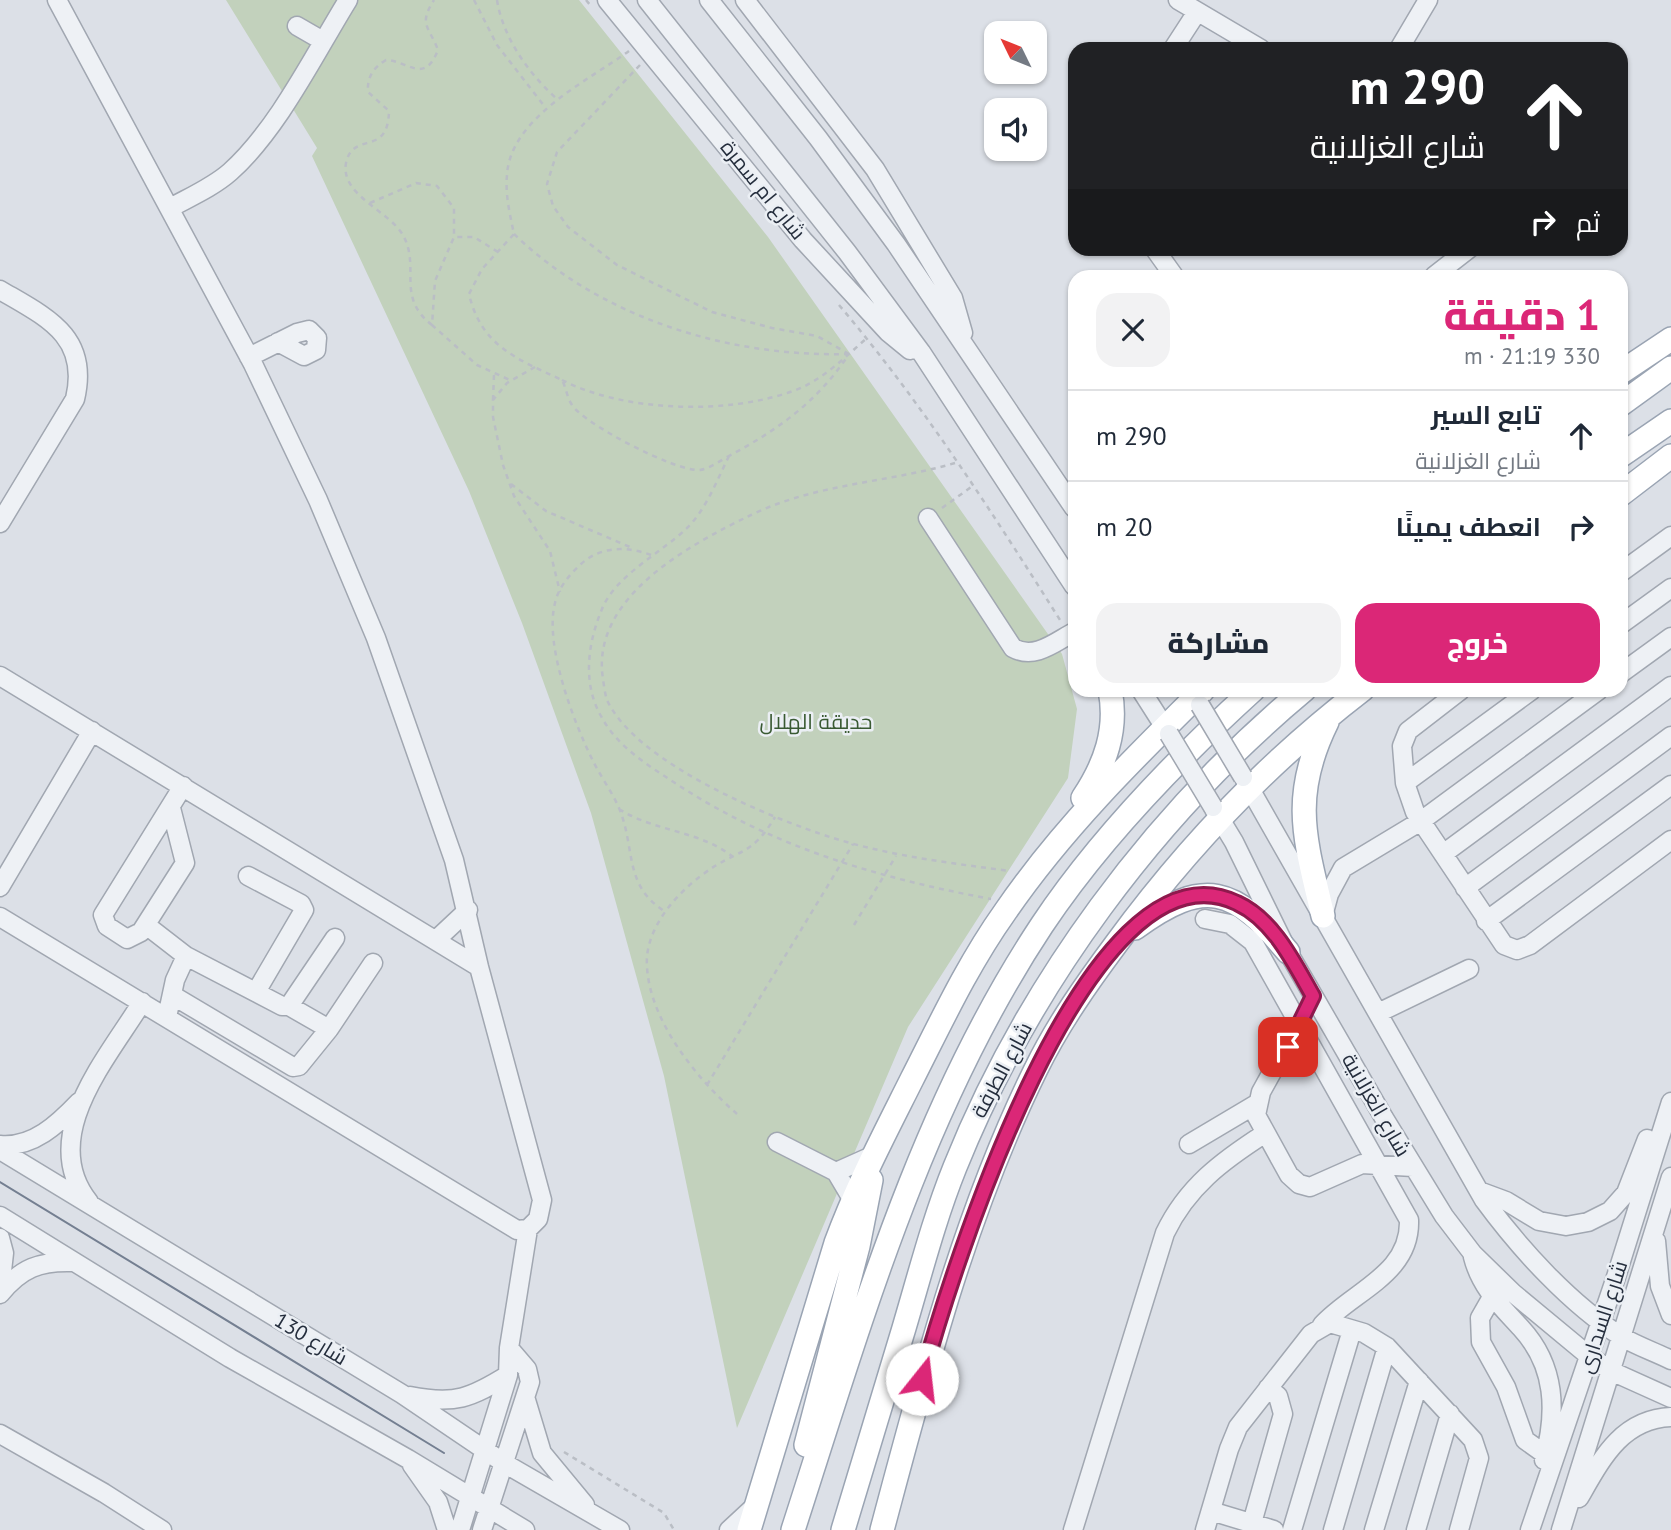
<!DOCTYPE html>
<html lang="ar">
<meta charset="utf-8">
<style>
:root{--surface:#fff;--page:#f2f2f3;--text:#1f2937;--muted:#747a83;--line:#e0e1e3;--accent:#db2777}
body{margin:0;font-family:"PT Sans",Cairo,sans-serif;background:var(--page);color:var(--text);direction:rtl;height:100vh;display:flex;flex-direction:column;font-size:26px;white-space:nowrap}
*{box-sizing:border-box;margin:0}
p{font-size:23px;color:var(--muted)}
.icon{flex:none;width:38px;height:38px;fill:none;stroke:currentColor;stroke-width:2;stroke-linecap:round;stroke-linejoin:round}
.map{position:relative;flex:1;overflow:hidden;direction:ltr}
.details{position:absolute;left:1068px;top:270px;width:560px;height:427px;display:flex;flex-direction:column;background:var(--surface);border-radius:21px;box-shadow:0 2px 5px #0004;direction:rtl}
.details>*{flex:none}
.banner{position:absolute;left:1068px;top:42px;width:560px;height:214px;border-radius:21px;box-shadow:0 2px 5px #0004;direction:rtl;background:#202124;color:#fff;overflow:hidden}
.needle{width:46px;rotate:313deg}
.tools{position:absolute;left:984px;top:21px;display:grid;gap:14px}
.tools a{display:grid;place-items:center;width:63px;height:63px;border-radius:14px;background:var(--surface);box-shadow:0 2px 5px #0004;font-size:35px}
.pin{position:absolute;display:grid;place-items:center;width:60px;height:60px;color:#fff;margin:-30px;border-radius:14px;box-shadow:0 4px 10px #0006}
.me{position:absolute;width:77px;margin:-38px;rotate:16deg;stroke-linejoin:round;filter:drop-shadow(0 0 5px #0008)}
.turn{display:flex;align-items:center;gap:24px;height:147px;padding:0 28px;font-size:32px}
.turn .icon{width:91px;height:91px;stroke-width:2.5}
.turn b{display:block;font-size:49px;line-height:60px}
.then{display:flex;align-items:center;height:66px;padding:0 28px;background:#0003;gap:14px;font-size:26px}
.round{display:grid;place-items:center;flex:none;width:74px;height:74px;border-radius:21px;background:var(--page)}
.summary{display:flex;align-items:center;justify-content:space-between;height:119px;padding:0 28px}
h1{font-size:42px;font-weight:800;line-height:52px;color:var(--accent)}
.primary-button{display:flex;gap:14px;margin-top:auto;padding:14px 28px}
.primary-button a{flex:1;height:80px;border-radius:21px;background:var(--accent);color:#fff;font-size:28px;font-weight:800;line-height:80px;text-align:center}
.primary-button a+a{background:var(--page);color:var(--text)}
ul{padding:0;list-style:none}
li{display:flex;align-items:center;gap:21px;height:91px;padding:0 28px;border-top:2px solid var(--line)}
li div{flex:1}
li b{display:block;font-size:26px}
li em{font-style:normal}
.map>svg:first-child{display:block}
.green{fill:#c2d1bc}
.lines{fill:none;stroke-linecap:round;stroke-linejoin:round}
.minor-casing{stroke:#a1a7b1;stroke-width:21}
.major-casing{stroke:#9aa4b3;stroke-width:26}
.path{stroke:#babec5;stroke-width:2.5;stroke-dasharray:5 5;stroke-linecap:butt}
.minor{stroke:#eef1f5;stroke-width:18}
.major{stroke:#fff;stroke-width:23}
.tram{stroke:#747f91;stroke-width:2}
.minor-bridge-casing{stroke:#a1a7b1;stroke-width:21;stroke-linecap:butt}
.minor-bridge{stroke:#eef1f5;stroke-width:18}
.route-casing{stroke:#8e194d;stroke-width:18}
.route{stroke:#db2777;stroke-width:12}
.labels{text-anchor:middle;stroke-width:5;stroke-linejoin:round;paint-order:stroke}
.street-label{font-size:21px;fill:#252e3d;stroke:#ebeff4}
.park-label{font-size:21px;fill:#395a32;stroke:#ebeff4}
</style>
<div class="map">
<svg width="1671" height="1530" viewBox="0 0 1671 1530">
<rect width="100%" height="100%" fill="#dce0e7"/>
<!-- green -->
<path class="green" d="M226,0H579L768,237L1062,654L1077,709L1068,778L908,1027L737,1428L664,1076L591,813L522,623L469,491L312,156L317,148Z"/>
<g class="lines">
<defs>
<path id="minor" d="M607,0L803,240L888,332L910,350
M647,0L847,252L921,352L1074,586
M709,0L818,138L896,244L1074,508
M745,0L875,169L953,298L963,333
M1178,0L1261,49
M297,26L323,41
M1173,49L1197,12
M1399,49L1428,0
M170,208C190,197 213,187 230,172C278,129 314,55 348,0
M1154,248L1174,276
M1434,276L1470,248
M0,290C46,317 90,336 75,399L0,523
M249,357L297,333L309,330L317,338L316,350L304,356L278,342
M928,518L1013,648C1035,660 1055,642 1074,632
M1620,573L1671,536
M1620,625L1671,588
M1620,674L1671,637
M0,676L479,967
M1141,690L1169,734
M1461,690L1408,731L1402,746L1405,783L1415,812L1504,945L1517,950L1530,945L1671,840
M1245,780L1484,1200C1520,1249 1570,1304 1622,1337C1637,1346 1655,1352 1671,1360
M1405,783L1532,690
M171,808L185,863L141,932L127,939L107,926L103,915L183,786
M1214,809L1234,842L1288,952L1384,1118L1444,1216L1473,1254L1513,1293L1589,1356L1611,1371L1671,1398
M1443,854L1671,686
M248,876L301,904L304,910L256,992
M0,887L92,731
M1465,888L1671,736
M1323,916L1329,894L1343,868L1421,821L1599,690
M0,917L517,1230L528,1229L538,1219L542,1200L479,967L454,860L376,638L318,500L253,364L57,0
M1205,919L1230,924L1253,942L1409,1220C1411,1274 1353,1291 1322,1325
M1486,921L1671,785
M146,925L186,956
M437,939L468,910
M172,995L293,1067L299,1066L329,1029L289,1006
M1378,1013L1469,969
M167,1017L175,980L186,956L282,1006H289L335,938
M1302,1018L1261,1092L1256,1115L1289,1175L1299,1184L1310,1187L1362,1164L1413,1167
M329,1029L373,963
M777,1142L836,1172L852,1199
M1189,1144L1258,1103
M0,1145C33,1148 58,1124 79,1102
M0,1150L402,1394L504,1463L620,1530
M836,1172L874,1155
M1479,1191L1506,1201L1539,1221L1566,1226L1588,1222L1610,1211L1626,1193L1647,1139
M89,1202C37,1137 107,1059 142,1002
M0,1216L230,1358L408,1459L525,1530
M0,1238L4,1253L0,1289
M1656,1241L1660,1286L1671,1315
M1473,1257C1481,1288 1501,1306 1521,1328C1556,1366 1557,1412 1544,1460
M0,1294C21,1268 40,1261 72,1262
M1492,1297L1480,1318L1481,1342L1506,1387L1525,1440L1546,1455
M410,1396C455,1405 471,1398 508,1375
M526,1400L542,1453L585,1505
M0,1434L104,1493L162,1530
M412,1465L438,1502L447,1530
M1579,1498C1601,1460 1621,1419 1671,1417
M1211,1511L1274,1530
M460,1530L508,1375L509,1348L528,1229
M482,1530L530,1382L527,1369L509,1348
M729,1530L756,1505
M1073,1530L1165,1233C1187,1187 1222,1161 1264,1134
M1205,1530L1229,1449L1238,1427L1311,1334L1330,1323L1364,1333L1387,1347L1473,1440L1479,1458L1459,1530
M1250,1530L1283,1414L1278,1396L1268,1388
M1292,1530L1352,1330
M1333,1530L1387,1347
M1374,1530L1419,1381
M1416,1530L1450,1414
M1530,1530L1616,1277L1671,1102
M1561,1530L1671,1177"/>
<path id="major" d="M1620,373L1671,339
M1620,405L1671,368
M1620,456L1671,421
M1620,495L1671,456
M1083,798C1105,765 1118,730 1110,690
M1323,916C1305,839 1290,797 1327,722
M1135,928C1205,877 1234,887 1288,952
M806,1445L858,1246L871,1180
M749,1530L836,1243C857,1186 885,1133 912,1079C941,1022 968,964 1005,912C1061,830 1133,759 1203,690
M793,1530C860,1323 920,1109 1042,925C1100,838 1176,760 1253,690
M843,1530C863,1463 884,1395 904,1328C920,1274 934,1219 955,1167C1028,985 1154,815 1304,690
M882,1530C924,1373 964,1215 1036,1069C1058,1024 1087,983 1116,944C1187,847 1267,763 1362,690"/>
</defs>
<!-- minor casing -->
<use href="#minor" class="minor-casing"/>
<!-- major casing -->
<use href="#major" class="major-casing"/>
<!-- path -->
<path class="path" d="M474,0L497,45L545,107
M497,0C503,38 529,74 557,99
M586,0L591,6
M629,51C589,80 510,118 507,175C505,194 510,215 514,234L482,269L469,294C481,346 517,359 562,380C566,387 567,398 572,405C584,424 676,472 700,470C709,469 721,460 729,456
M640,65L557,152L547,184L553,206L568,227L617,265L712,312L772,328L817,336L849,354
M370,203L416,183L437,186L454,208V235
M514,234C601,318 728,357 847,354
M498,252L474,237H454L435,281L432,325L477,365L512,381
M839,305C922,403 992,512 1060,620
M432,325C396,297 420,269 404,237C391,211 340,196 346,163C353,130 388,158 389,111L368,92C367,77 373,68 386,60C409,61 424,85 438,50C429,26 418,25 434,0
M535,367L507,383L493,400V417L503,465L514,496L550,551L560,592
M562,380C624,412 727,415 793,391C822,381 845,357 867,338
M493,400L494,375
M729,456C717,480 706,510 686,529C662,552 615,576 602,609C588,642 582,683 601,716C615,743 641,761 666,777C766,845 873,877 991,899
M727,457C776,431 816,403 847,357
M955,463C887,483 817,483 751,515C689,545 590,598 603,679C604,686 605,694 607,700C636,763 770,818 833,838C891,856 950,863 1010,871
M511,484L546,511L630,547
M942,508L974,485
M651,555C627,546 601,546 581,564C570,574 558,588 555,603C544,645 574,723 593,761C601,777 612,792 619,808C636,849 623,884 664,911
M619,809C655,832 699,830 733,857
M854,925L896,856
M707,1085L853,844
M737,1114C698,1080 650,1022 647,967C644,930 675,895 702,875C736,849 751,858 775,817
M564,1452L664,1513L674,1530"/>
<!-- minor -->
<use href="#minor" class="minor"/>
<!-- major -->
<use href="#major" class="major"/>
<!-- tram -->
<path class="tram" d="M0,1182L444,1453"/>
<defs>
<path id="minor-bridge" d="M1200,705L1243,777
M1169,734L1213,807"/>
</defs>
<!-- minor-bridge casing -->
<use href="#minor-bridge" class="minor-bridge-casing"/>
<!-- minor-bridge -->
<use href="#minor-bridge" class="minor-bridge"/>
</g>
<g class="lines">
<defs>
<path id="route" d="M922,1379C948,1282 1087,830 1237,903C1274,920 1294,963 1313,996L1288,1047"/>
</defs>
<!-- route casing -->
<use href="#route" class="route-casing"/>
<!-- route -->
<use href="#route" class="route"/>
</g>
<g class="labels">
<!-- street labels -->
<g class="street-label">
<text transform="translate(763 190) rotate(51)" y="7">شارع ام سمرة</text>
<text transform="translate(1002 1070) rotate(-62)" y="7">شارع الطرفة</text>
<text transform="translate(1376 1105) rotate(60)" y="7">شارع الغزلانية</text>
<text transform="translate(1603 1317) rotate(-72)" y="7">شارع السدارى</text>
<text transform="translate(311 1339) rotate(31)" y="7">شارع 130</text>
</g>
<!-- park labels -->
<g class="park-label">
<text x="816" y="729">حديقة الهلال</text>
</g>
</g>
</svg>
<div class="tools">
<a><svg class="needle" viewBox="-14 -14 28 28"><path d="M0-13l5 13h-10z" fill="#e53935"/><path d="M0 13l5-13h-10z" fill="#747a83"/></svg></a>
<a><svg class="icon" aria-label="sound" viewBox="0 0 24 24"><path d="M4 9h4l5-4v14l-5-4H4zM17 9q2 3 0 6"/></svg></a>
</div>
<div class="pin" style="left:1288px;top:1047px;background:#d93025"><svg class="icon" aria-label="arrive" viewBox="0 0 24 24"><path d="M6 21V4h12l-3 4 3 4H6"/></svg></div>
<svg class="me" style="left:922px;top:1379px" viewBox="-20 -20 40 40"><circle r="19" fill="#fff"/><path d="M0-13L10 11 0 6-10 11z" fill="#db2777"/></svg>
<div class="banner">
<div class="turn"><svg class="icon" aria-label="ahead" viewBox="0 0 24 24"><path d="M12 20V5M6 11l6-6 6 6"/></svg><div><b>290 m</b>شارع الغزلانية</div></div>
<div class="then">ثم<svg class="icon" aria-label="right" viewBox="0 0 24 24"><path d="M7 20v-9h11M14 6l5 5-5 5"/></svg></div>
</div>
<section class="details">
<div class="summary"><div><h1>1 دقيقة</h1><p>330 m · 21:19</p></div><a class="round"><svg class="icon" aria-label="close" viewBox="0 0 24 24"><path d="M6 6l12 12M18 6L6 18"/></svg></a></div>
<ul>
<li><svg class="icon" aria-label="ahead" viewBox="0 0 24 24"><path d="M12 20V5M6 11l6-6 6 6"/></svg><div><b>تابع السير</b><p>شارع الغزلانية</p></div><em>290 m</em></li>
<li><svg class="icon" aria-label="right" viewBox="0 0 24 24"><path d="M7 20v-9h11M14 6l5 5-5 5"/></svg><div><b>انعطف يمينًا</b></div><em>20 m</em></li>
</ul>
<div class="primary-button"><a>خروج</a><a>مشاركة</a></div>
</section>
</div>
